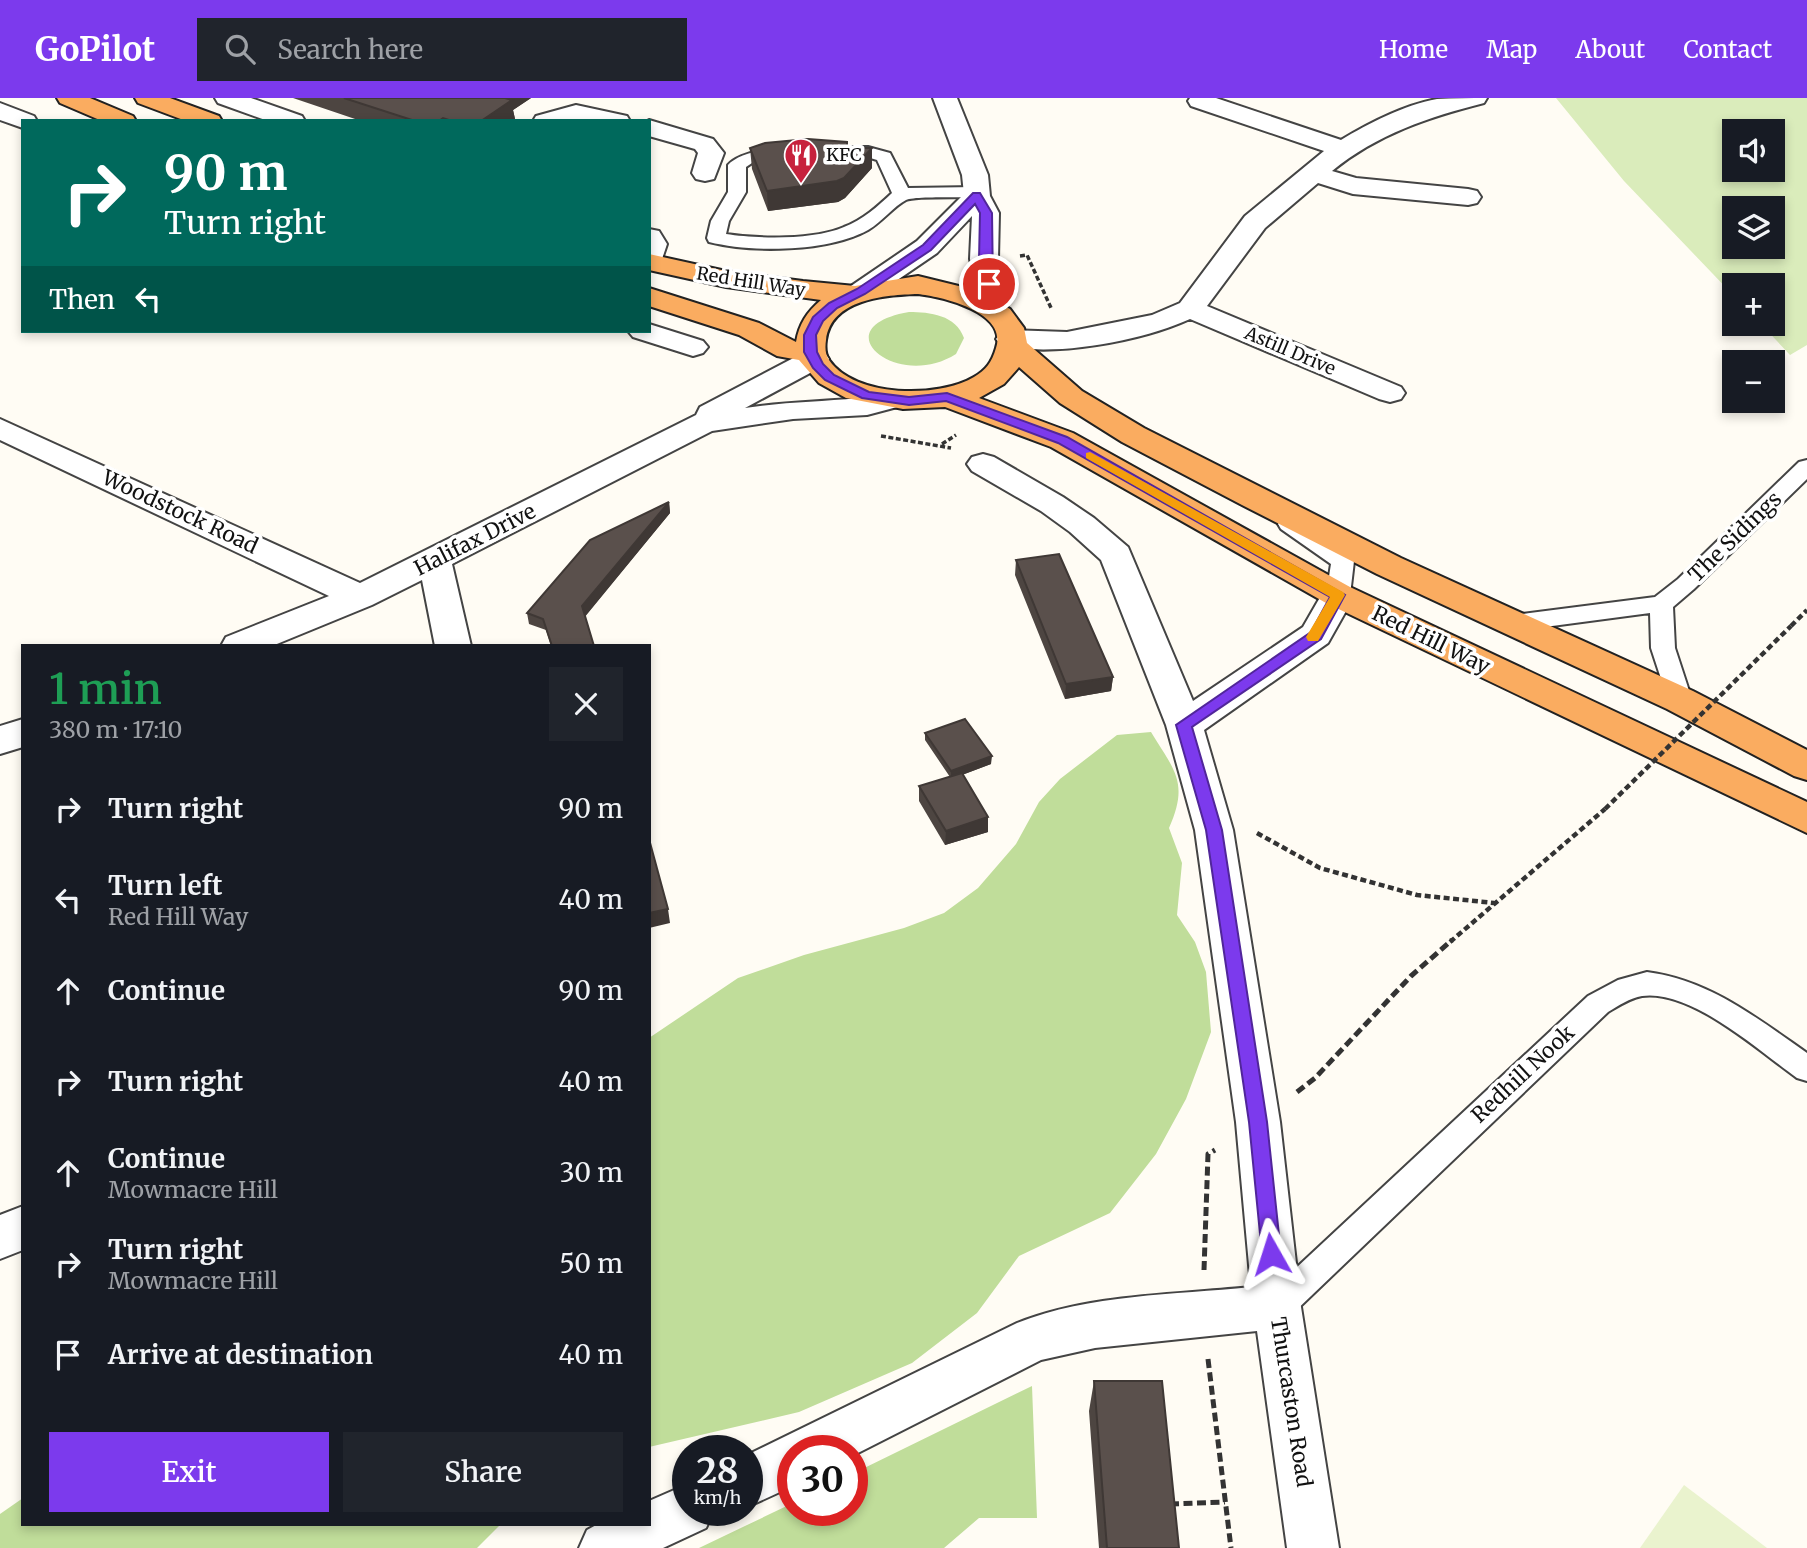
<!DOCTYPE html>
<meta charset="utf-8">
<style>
:root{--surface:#171b24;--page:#20242c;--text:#f1f3f6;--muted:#9ea1a6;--accent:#7c3aed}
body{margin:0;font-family:Merriweather,serif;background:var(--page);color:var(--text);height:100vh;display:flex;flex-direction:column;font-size:26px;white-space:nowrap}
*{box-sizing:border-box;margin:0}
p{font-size:23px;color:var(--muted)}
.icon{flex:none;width:38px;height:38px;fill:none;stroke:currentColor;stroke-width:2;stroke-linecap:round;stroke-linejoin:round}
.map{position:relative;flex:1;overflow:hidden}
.drawer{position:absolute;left:21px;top:546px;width:630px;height:882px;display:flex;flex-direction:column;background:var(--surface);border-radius:0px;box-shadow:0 4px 10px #0003}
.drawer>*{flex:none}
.guide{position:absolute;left:21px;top:21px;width:630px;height:214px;border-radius:0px;box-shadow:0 4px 10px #0003;background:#00695c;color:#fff;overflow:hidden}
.fabs{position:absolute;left:1722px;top:21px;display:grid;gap:14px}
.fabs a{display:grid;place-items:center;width:63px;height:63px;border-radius:0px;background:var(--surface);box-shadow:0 4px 10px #0003;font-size:35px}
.speed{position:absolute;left:672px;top:1337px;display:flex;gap:14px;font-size:35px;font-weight:700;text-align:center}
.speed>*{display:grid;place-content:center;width:91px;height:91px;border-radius:50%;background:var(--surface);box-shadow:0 4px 10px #0003;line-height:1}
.speed small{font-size:18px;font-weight:400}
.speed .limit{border:10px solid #d22;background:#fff;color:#111}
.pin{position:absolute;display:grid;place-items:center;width:60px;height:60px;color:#fff;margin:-30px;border:4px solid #fff;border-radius:50%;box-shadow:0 2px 7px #0007}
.me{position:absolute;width:77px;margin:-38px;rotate:354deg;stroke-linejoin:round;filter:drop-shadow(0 0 5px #0008)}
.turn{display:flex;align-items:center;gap:24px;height:147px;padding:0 28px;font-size:32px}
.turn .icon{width:91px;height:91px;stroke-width:2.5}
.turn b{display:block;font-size:49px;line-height:60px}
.then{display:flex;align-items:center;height:66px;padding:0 28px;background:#0003;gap:14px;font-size:26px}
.round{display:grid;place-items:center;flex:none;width:74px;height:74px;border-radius:0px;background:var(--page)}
.headline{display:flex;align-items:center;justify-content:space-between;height:119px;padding:0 28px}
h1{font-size:42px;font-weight:600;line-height:52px;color:#1e9e55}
.primary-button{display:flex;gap:14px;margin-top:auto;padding:14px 28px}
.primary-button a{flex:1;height:80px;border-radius:0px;background:var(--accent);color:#fff;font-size:28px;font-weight:600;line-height:80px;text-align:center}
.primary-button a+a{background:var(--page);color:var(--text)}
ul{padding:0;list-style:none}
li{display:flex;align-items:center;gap:21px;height:91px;padding:0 28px}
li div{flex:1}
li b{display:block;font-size:26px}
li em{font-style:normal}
header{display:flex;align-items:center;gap:42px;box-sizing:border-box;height:98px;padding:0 35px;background:var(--accent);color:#fff}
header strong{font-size:33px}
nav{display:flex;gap:38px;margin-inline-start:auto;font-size:24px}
.search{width:490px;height:63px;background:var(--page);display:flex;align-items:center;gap:18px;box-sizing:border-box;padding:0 24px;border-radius:0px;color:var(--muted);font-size:26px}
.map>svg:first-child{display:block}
.green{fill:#daecbb;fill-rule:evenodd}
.forest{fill:#c0dd9a}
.pitch{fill:#eaf3ce}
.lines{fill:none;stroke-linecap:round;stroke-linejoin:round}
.service-casing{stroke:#444;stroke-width:4}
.minor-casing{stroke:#444;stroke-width:4}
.trunk-casing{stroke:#222;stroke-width:4}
.path-far2{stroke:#333;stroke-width:3.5;stroke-dasharray:5 2.5;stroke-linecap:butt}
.path-far1{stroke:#333;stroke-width:4.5;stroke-dasharray:6 3.5;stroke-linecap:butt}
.path{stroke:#333;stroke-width:5;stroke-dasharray:9 4.5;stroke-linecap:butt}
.service{fill:#fff;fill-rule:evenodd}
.minor{fill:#fff;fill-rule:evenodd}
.trunk{fill:#faac60;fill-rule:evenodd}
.path-bridge{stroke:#333;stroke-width:4.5;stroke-dasharray:6 3.5;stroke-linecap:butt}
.wall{fill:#4d4541}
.shaded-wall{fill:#3f3835}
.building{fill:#5a504c;stroke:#3f3835;stroke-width:2}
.route{fill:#7c3aed;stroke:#51269a;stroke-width:2}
.slow{fill:#f59e0b}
.labels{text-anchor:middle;stroke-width:7;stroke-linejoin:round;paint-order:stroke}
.far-poi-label{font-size:18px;fill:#111;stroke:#fff;text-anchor:start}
.far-street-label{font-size:18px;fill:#111;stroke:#fff}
.street-label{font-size:21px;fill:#111;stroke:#fff}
</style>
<header>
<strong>GoPilot</strong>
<div class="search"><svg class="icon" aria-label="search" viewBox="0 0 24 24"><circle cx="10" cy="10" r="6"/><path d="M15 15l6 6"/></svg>Search here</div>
<nav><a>Home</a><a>Map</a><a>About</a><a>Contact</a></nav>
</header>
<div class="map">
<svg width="1807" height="1450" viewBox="0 0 1807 1450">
<rect width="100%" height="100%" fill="#fffcf4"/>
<!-- green -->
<path class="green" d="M1556,0H1807V247L1790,257L1761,226H1773V187H1734V198L1624,83ZM1734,33H1773V72H1734ZM1734,110H1773V149H1734Z"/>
<!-- forest -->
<path class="forest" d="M909,214C930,214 956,217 964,240L956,256C896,294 821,229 909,214Z
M1151,634C1175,673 1189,685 1169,730L1182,765L1177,817L1195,844L1206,874L1211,934L1186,1001L1156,1056L1110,1115L1019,1158L977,1215L912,1265L799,1314L649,1349V940L738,880L804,857L904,830L944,815L978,790L1016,746L1039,704L1060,681L1117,637Z
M1032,1288L1037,1420H979L944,1450H699L793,1405V1412H852V1376Z
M23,1400V1426H501L477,1450H0V1416Z"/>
<!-- pitch -->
<path class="pitch" d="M1684,1387L1767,1450H1640Z"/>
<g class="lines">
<defs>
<path id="service" d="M836,49H868L890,55L908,90L976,89L985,94L976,99C963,100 915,98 906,102C894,108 882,124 868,132C828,154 753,155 709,144L707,140L711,123L728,94V67C739,54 781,45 793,57L790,61L752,65L746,69V94L729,123L726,136C758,141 814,142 844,129C863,122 878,108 892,95L877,62L867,59L830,58L827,54L830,50Z
M1807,362V381L1694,491L1673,509L1675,550L1692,602L1689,608L1680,611L1671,608L1668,602L1651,550L1650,515L1514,533L1506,531L1502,525L1506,519L1514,517L1655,499L1678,481L1799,364Z
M1289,419L1297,421L1351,458L1354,463L1350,497L1346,503L1338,505L1330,503L1326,497L1331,466L1281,431L1278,426L1281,421Z
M1647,874C1709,882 1757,920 1807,955V983L1797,980C1759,953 1691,891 1642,898C1630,900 1618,908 1608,914L1288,1220L1277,1224L1266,1220L1261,1209L1266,1198L1588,898L1618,882Z"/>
<path id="minor" d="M215,0H251L302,18L305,23H268L218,5Z
M933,0H957L988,77L990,98L999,115L998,161L1007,211L1003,217L993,220L983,217L979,211L970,161L972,118L937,155L871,200L861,203L851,200L847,194L851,188L917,143L964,96L962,77Z
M1190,0H1216L1341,42C1369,25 1404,7 1437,1C1453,0 1471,0 1487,0L1484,5C1429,19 1377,36 1332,73L1356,80L1468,91L1477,93L1481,99L1477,105L1468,107L1353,96L1318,85L1265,130L1207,208L1401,289L1405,295L1401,301L1390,304L1379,301L1190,221C1142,243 1052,260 1001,247L996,241L1001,235L1011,232L1067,234L1152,217L1180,205L1245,118L1324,53L1191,8L1188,3Z
M0,5L34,18L37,23H23V30L0,22Z
M576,7L627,18L630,23H533L536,18Z
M649,22L713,41L724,55L714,81L705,83L696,81L692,75L698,55L695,51L649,38Z
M649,131L659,133L667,146L659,170L649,172Z
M649,226L703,243L708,249L703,255L693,258L633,239L628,233H649Z
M814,252L825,255L829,261L825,267L745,310C783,304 820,304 858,300C874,298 886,292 901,296L905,302L901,308L867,317L793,321L712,333L452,466L471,548H435L422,482L372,507L272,548H221L226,539L329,498L0,342V321L360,485L696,317L700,309L803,255Z
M983,356L994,359L1063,399L1094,420L1128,449L1193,603L1303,529L1326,489L1338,486L1350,489L1355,497L1328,545L1204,632L1233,732L1280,1024L1301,1209L1339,1450H1287L1257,1233L1095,1250L1041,1262L852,1358V1353H793V1388L747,1409V1357L1017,1225C1090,1196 1174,1197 1251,1189L1236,1024L1195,732L1166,627L1101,462L1070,434L1041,413L972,373L967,366L972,359Z
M23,621V649L0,656V628Z
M23,1108V1152L0,1161V1117Z
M688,1386V1412H714L706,1430L663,1450H579L587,1432L598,1426H649V1403Z"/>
<path id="trunk" d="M57,0H90L133,18L136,23H102L60,5Z
M135,0H170L219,18L222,23H186L138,5Z
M649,156L726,173L803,183L855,188L918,178L979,193L1010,211L1024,230L1027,245L1082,293L1144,330L1401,460L1693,593L1807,652V682L1794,678L1667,611L1377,476L1242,407L1122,344L1060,305L1019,269L1004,286L979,300L1073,335L1350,489L1807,704V735L1326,505L1051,349L945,309L903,311L846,300L819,285L799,262L777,258L739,237L649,208V190L759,225L796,244C799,226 807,214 821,202L726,189L649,172ZM918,196C943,199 1008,214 996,250C992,264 986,272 974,279C939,300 855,300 829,262C825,256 825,249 826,242C831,201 885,197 918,196Z"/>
</defs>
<!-- service casing -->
<use href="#service" class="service-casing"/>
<!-- minor casing -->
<use href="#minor" class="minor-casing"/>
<!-- trunk casing -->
<use href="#trunk" class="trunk-casing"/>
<!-- path-far2 -->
<path class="path-far2" d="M1020,158L1027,157L1052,212
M881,338L951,350
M942,346L956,337"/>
<!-- path-far1 -->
<path class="path-far1" d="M1791,528L1807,512
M1257,735L1320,770L1417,797L1494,805
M1450,844L1605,711"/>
<!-- path -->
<path class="path" d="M1297,994L1315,980L1411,878L1452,842
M1204,1172L1208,1056L1215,1052
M1208,1261L1231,1450
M1170,1406L1225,1404"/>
<!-- service -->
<use href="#service" class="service"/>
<!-- minor -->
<use href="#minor" class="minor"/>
<!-- trunk -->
<use href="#trunk" class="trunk"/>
<!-- path-bridge -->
<path class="path-bridge" d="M1605,711L1791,528"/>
</g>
<!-- wall -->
<path class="wall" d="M293,0H531L513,12L515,21L512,23H361Z
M750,50H847L872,70L845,100L838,104L768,113L752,71Z
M669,404L670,415L585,518L594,548H551L546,532L529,526L527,515Z
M1016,462L1113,579L1111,593L1065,601L1015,477Z
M925,635L991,666L962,677L988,734L945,747L919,703V688L950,679L925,642Z
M1094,1283L1179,1450H1099L1089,1313Z"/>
<!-- shaded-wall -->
<path class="shaded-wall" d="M502,0H531L513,12L515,21L512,23H481Z
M872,50V70L845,100L838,104L768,113L767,93Z
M669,404L670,415L584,520L582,508Z
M1113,579L1111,593L1065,601L1066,586Z
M992,658L991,666L951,681V673Z
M988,719V734L945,747L946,733Z
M668,811L670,825L649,830V815Z"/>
<!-- building -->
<path class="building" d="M344,0H505L512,2L481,23H452L443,20L439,23H415Z
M808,41L847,44V50H872L844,80L837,83L767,93L750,50L765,45Z
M669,404L582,508L594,548H552L543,521L527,515L590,442Z
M1059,456L1113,579L1066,586L1016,462Z
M965,621L992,658L951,673L925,635Z
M962,675L988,719L946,733L919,688Z
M649,741L668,811L649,815Z
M1094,1283H1162L1179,1450H1107Z"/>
<!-- route -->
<path class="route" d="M973,95H980L992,115L993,189L983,186L979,162L980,115L975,106L931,152L865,196L837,210L823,223L816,237L817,254L823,266L834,277L869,294L909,299L947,295L1067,339L1345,497L1321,541L1192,629L1222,732L1267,1024L1281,1156L1278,1163L1271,1165L1264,1163L1262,1156L1249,1024L1206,732L1176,627L1311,534L1330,499L1058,345L946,303L909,307L862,300L825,282L813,270L804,254V237L813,219L829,205L857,191L923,147Z"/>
<!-- slow -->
<path class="slow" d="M1090,354L1343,494L1345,497L1318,543H1308L1306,539L1330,499L1086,360V355Z"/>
<!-- icons -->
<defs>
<symbol id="restaurant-pin" viewBox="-11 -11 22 30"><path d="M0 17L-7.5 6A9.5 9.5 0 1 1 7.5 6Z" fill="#c7223d" stroke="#fff"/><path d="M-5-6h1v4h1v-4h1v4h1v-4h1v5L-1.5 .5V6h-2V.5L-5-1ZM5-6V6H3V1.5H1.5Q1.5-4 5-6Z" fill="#fff"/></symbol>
</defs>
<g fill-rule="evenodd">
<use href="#restaurant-pin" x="782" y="38" width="38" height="52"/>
</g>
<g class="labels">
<!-- far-poi labels -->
<g class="far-poi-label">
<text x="826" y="63">KFC</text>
</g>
<!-- far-street labels -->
<g class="far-street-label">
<text transform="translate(751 184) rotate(9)" y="6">Red Hill Way</text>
<text transform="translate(1290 253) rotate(23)" y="6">Astill Drive</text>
</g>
<!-- street labels -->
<g class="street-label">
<text transform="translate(180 414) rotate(25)" y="7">Woodstock Road</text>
<text transform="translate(1735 439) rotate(-44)" y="7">The Sidings</text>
<text transform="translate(475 442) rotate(-27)" y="7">Halifax Drive</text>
<text transform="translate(1431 542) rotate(26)" y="7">Red Hill Way</text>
<text transform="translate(1523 976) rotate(-43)" y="7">Redhill Nook</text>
<text transform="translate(1291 1304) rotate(81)" y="7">Thurcaston Road</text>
</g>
</g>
</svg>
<div class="fabs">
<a><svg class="icon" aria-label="sound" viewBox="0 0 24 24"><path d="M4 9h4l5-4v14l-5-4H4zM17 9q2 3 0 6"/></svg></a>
<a><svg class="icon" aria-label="layers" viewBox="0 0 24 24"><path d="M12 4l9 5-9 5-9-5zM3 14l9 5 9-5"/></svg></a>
<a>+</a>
<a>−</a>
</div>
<div class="speed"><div>28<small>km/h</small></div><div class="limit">30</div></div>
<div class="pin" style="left:989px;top:186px;background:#d93025"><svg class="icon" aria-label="arrive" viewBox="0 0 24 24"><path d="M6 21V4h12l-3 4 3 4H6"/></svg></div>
<svg class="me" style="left:1271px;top:1156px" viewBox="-20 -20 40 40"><path d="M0-17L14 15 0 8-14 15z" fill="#7c3aed" stroke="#fff" stroke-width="4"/></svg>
<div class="guide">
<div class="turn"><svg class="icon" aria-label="right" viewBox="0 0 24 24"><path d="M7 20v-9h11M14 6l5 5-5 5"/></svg><div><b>90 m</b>Turn right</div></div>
<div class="then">Then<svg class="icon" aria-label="left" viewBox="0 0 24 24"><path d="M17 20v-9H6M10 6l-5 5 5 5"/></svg></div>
</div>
<section class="drawer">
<div class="headline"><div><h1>1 min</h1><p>380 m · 17:10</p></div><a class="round"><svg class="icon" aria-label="close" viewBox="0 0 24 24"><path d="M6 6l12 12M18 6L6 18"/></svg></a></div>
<ul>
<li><svg class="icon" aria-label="right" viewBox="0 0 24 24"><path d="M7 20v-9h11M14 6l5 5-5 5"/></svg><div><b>Turn right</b></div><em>90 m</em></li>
<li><svg class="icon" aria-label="left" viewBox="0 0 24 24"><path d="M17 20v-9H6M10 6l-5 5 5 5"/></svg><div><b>Turn left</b><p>Red Hill Way</p></div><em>40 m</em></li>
<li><svg class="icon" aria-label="ahead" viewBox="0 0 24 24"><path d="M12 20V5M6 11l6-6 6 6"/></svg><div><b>Continue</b></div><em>90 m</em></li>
<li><svg class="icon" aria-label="right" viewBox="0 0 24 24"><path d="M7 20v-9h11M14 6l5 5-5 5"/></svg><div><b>Turn right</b></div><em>40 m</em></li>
<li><svg class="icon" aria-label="ahead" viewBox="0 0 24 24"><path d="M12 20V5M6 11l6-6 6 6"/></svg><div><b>Continue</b><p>Mowmacre Hill</p></div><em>30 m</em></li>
<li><svg class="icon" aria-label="right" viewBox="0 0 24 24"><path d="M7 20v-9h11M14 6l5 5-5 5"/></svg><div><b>Turn right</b><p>Mowmacre Hill</p></div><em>50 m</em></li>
<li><svg class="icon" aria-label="arrive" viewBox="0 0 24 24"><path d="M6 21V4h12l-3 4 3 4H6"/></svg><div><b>Arrive at destination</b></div><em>40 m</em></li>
</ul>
<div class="primary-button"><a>Exit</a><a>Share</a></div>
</section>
</div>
